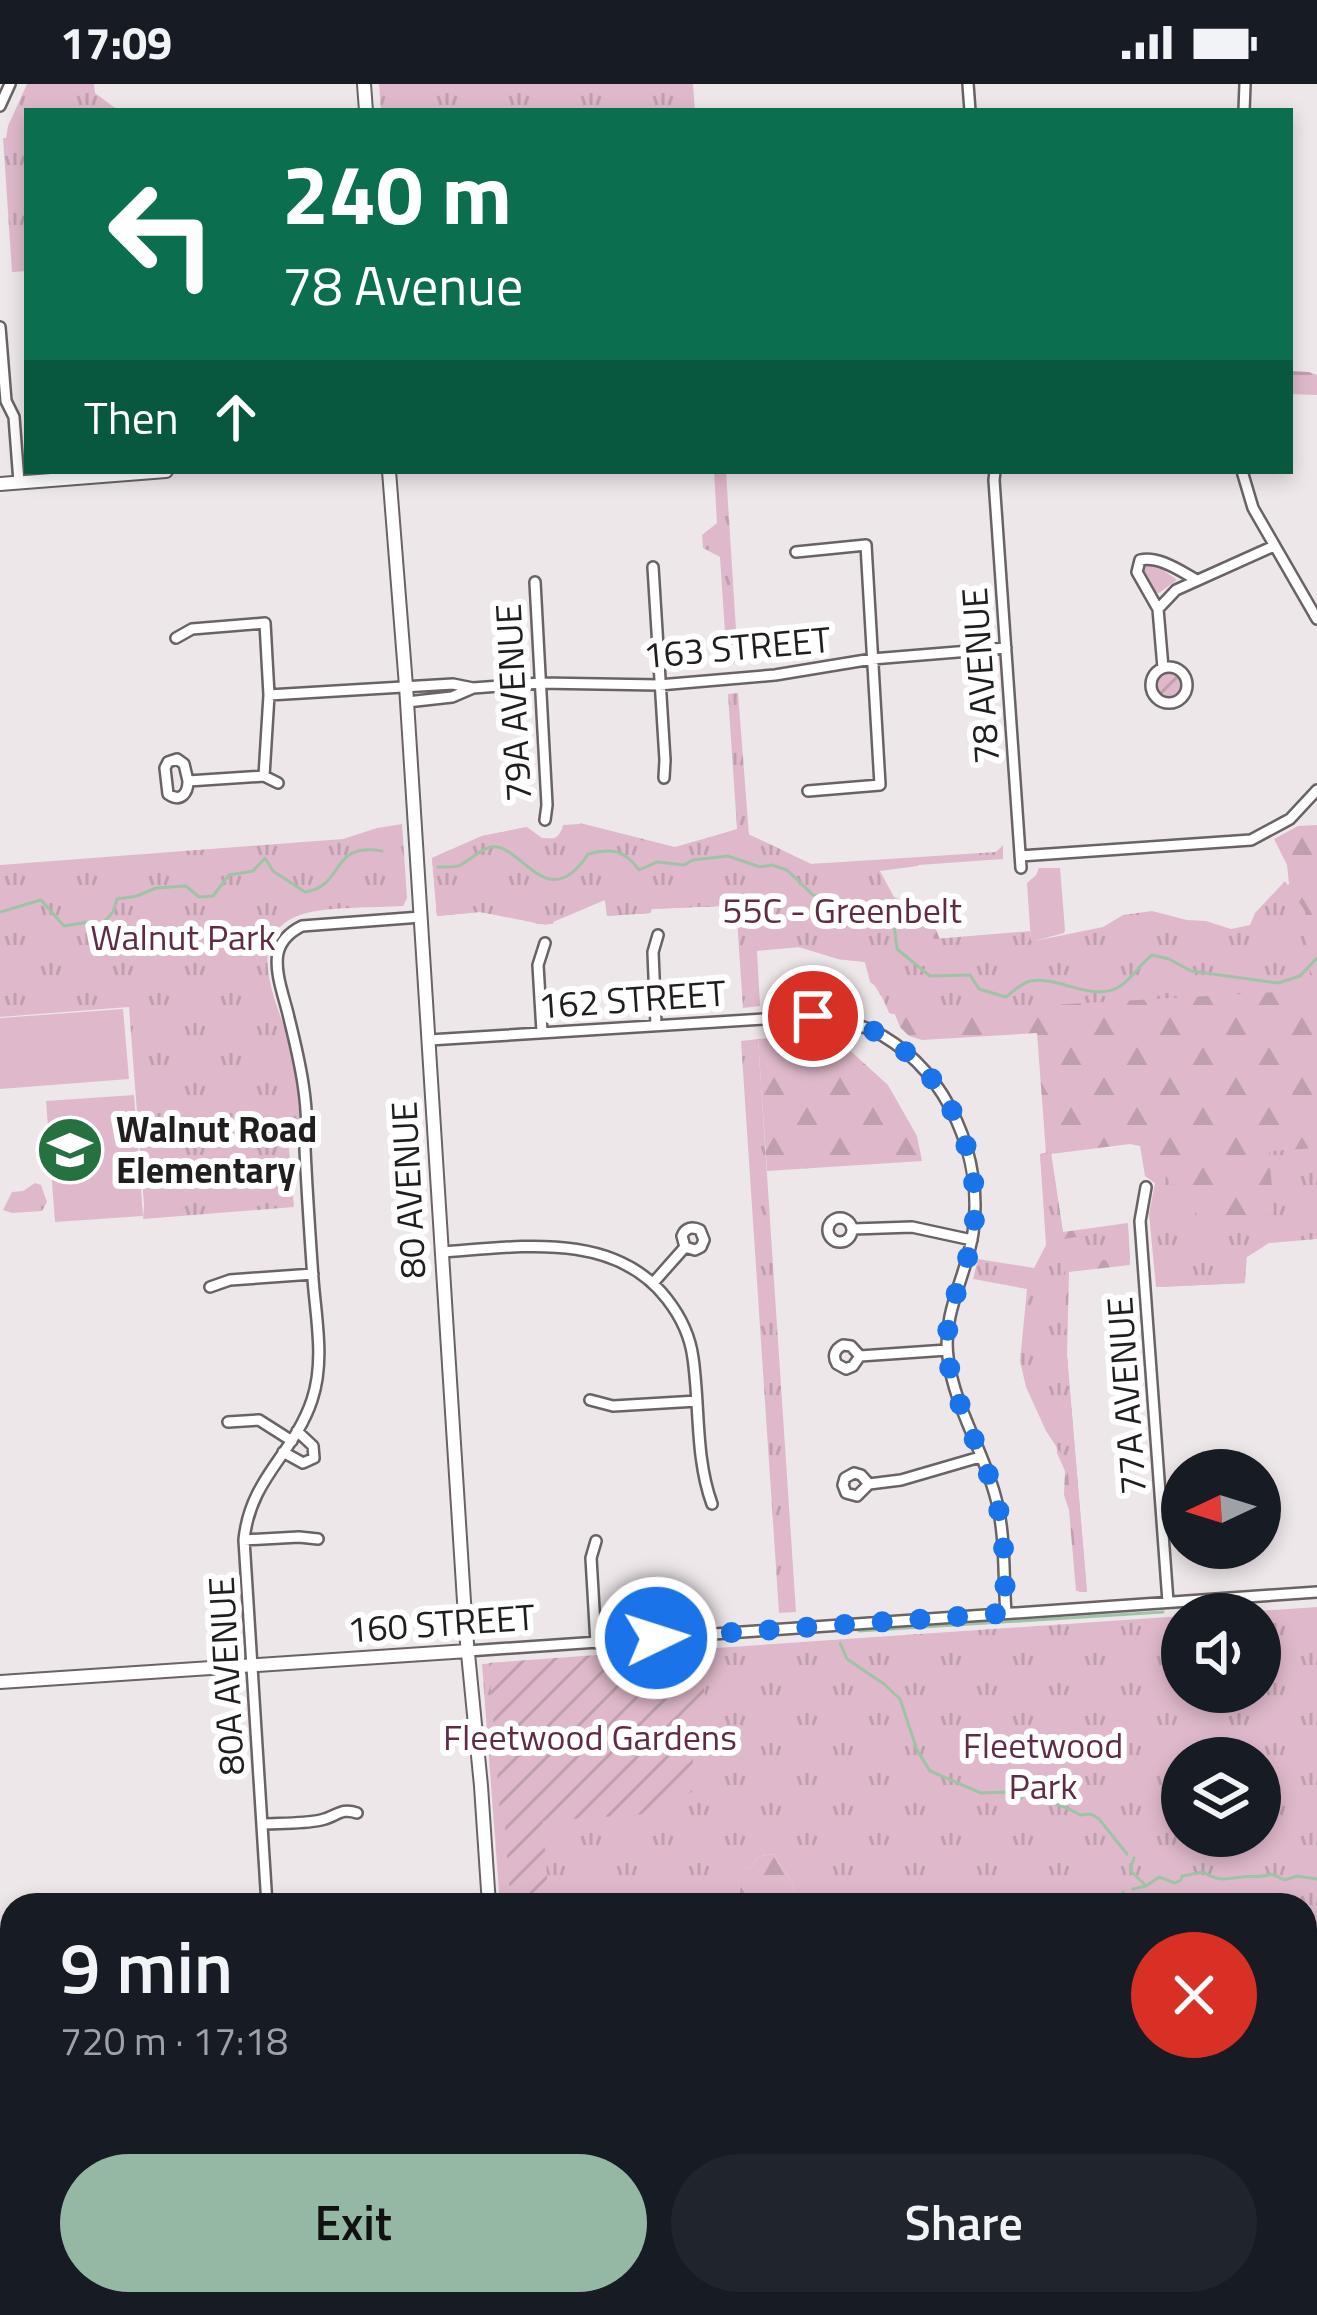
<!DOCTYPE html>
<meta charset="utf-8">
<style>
:root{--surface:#171b24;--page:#20242c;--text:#f1f3f6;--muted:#9ea1a6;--accent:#95b8a4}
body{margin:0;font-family:"Titillium Web",sans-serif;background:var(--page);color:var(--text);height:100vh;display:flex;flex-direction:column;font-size:45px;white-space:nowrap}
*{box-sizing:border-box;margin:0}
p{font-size:39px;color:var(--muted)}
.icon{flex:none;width:66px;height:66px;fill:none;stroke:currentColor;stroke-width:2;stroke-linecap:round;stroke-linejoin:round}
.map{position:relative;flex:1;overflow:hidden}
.details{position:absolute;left:0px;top:1809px;width:1317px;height:423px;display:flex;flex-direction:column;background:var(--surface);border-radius:36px 36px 0 0;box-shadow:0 6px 18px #0003}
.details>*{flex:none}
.guide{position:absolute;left:24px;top:24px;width:1269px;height:366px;border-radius:0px;box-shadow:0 6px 18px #0003;background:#0b6e4f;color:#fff;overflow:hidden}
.needle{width:78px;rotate:266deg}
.buttons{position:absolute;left:1161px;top:1365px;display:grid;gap:24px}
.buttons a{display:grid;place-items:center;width:120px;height:120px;border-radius:50%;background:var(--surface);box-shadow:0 6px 18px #0003;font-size:60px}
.pin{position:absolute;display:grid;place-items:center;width:102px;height:102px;color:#fff;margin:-51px;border:6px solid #fff;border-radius:50%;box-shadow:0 3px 12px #0007}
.me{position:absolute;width:132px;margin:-66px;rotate:86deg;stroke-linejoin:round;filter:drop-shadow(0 0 9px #0008)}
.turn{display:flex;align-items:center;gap:42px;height:252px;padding:0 60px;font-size:54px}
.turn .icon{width:156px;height:156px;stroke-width:2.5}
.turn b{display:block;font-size:84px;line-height:102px}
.then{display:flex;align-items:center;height:114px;padding:0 60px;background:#0003;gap:24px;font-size:45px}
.round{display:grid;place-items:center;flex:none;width:126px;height:126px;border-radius:63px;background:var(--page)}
.head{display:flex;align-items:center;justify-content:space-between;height:204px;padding:0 60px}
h1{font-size:72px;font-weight:600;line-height:90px}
.cta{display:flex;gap:24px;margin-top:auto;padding:24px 60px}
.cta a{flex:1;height:138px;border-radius:72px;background:var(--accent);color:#111;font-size:48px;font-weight:600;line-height:138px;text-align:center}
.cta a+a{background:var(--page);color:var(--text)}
.status{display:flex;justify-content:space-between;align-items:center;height:84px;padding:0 60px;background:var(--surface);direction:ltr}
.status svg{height:33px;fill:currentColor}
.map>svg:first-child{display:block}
.grass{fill:#dfb9cb}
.forest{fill:url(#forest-firs)}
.park{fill:url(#park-tufts);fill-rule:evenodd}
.garden{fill:url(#garden-furrows)}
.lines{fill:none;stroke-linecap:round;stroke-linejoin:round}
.stream{stroke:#9fc3a7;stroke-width:3}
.minor-casing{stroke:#696365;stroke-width:14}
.tertiary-casing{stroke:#696365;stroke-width:16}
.minor{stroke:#fff;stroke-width:9}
.tertiary{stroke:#fff;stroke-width:12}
.route{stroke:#1a73e8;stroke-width:21;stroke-dasharray:0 37.8}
.labels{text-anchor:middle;stroke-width:12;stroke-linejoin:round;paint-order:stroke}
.street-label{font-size:36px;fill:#201e1f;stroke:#fff}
.park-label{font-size:36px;fill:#602b47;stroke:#fff}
.poi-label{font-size:36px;font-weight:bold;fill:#201e1f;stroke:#fff;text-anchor:start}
</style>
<div class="status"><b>17:09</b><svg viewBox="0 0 49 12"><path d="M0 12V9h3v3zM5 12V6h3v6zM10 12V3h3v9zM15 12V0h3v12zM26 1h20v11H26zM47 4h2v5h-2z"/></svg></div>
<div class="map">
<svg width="1317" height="2231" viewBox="0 0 1317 2231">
<defs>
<pattern id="forest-firs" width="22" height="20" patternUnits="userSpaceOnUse" patternTransform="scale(3)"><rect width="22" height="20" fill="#dfb9cb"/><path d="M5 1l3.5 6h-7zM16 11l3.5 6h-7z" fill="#bf9fae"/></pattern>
<pattern id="park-tufts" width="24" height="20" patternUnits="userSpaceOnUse" patternTransform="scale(3)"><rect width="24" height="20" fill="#dfb9cb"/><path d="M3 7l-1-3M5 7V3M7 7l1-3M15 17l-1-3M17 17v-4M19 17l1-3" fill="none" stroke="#bf9fae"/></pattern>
<pattern id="garden-furrows" width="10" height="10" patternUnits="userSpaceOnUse" patternTransform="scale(3)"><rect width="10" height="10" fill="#dfb9cb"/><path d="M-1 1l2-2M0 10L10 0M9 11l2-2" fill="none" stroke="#bf9fae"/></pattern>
</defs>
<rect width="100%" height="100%" fill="#eee7ea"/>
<!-- grass -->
<path class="grass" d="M1039,784H1060L1065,846L1064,849L1031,858L1027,799L1036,791Z
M123,925L129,995L0,1005V934Z
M134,1011L143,1132L55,1138L46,1017Z"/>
<!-- forest -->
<path class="forest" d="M1290,287L1309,288L1317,291V311L1290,310Z
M1144,480L1162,485L1177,496L1159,509L1154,508L1142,491L1141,483Z
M580,739L675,763L738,745L811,780L918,775V782L880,787L894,813L928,827L942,860L1016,874L1239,853L1289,800L1287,781L1274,755L1298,742L1317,741V1153L1268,1157L1247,1170L1245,1199L1156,1203L1149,1130L1155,1099L1145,1092L1140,1062L1130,1060L1051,1070L1063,1148L1128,1139L1130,1181L1069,1188L1067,1272L1087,1508L1076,1507L1069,1426L1064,1411L1065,1387L1057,1369L1048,1168L1040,1070L1046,1069L1037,949L922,956L909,952L900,943L887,911L870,898L865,878L838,875L795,862L749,821L652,825L650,829L607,832L605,816L585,820L555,834L553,840H537L518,832L479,828L437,832L432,774L482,752L527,743L542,754L566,755Z
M793,952L822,954L844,961L888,1001L917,1052L922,1077L767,1087L758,955Z
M773,1770L793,1799L795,1821H737L740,1806L736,1788L754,1781L757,1773Z"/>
<!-- park -->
<path class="park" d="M27,0H94L95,9L119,27H27V187L12,188L3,54H6L8,42Z
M379,0H693L695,27H381Z
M714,387H726L738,578L727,579L720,473L703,464L702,451L717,439Z
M738,609L749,751L811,780L996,768L1003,761V775L877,784L889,816L925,829L934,855L1030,847L1031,857H1034L1103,843L1123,831L1152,827L1187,836L1206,837L1231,845L1250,841L1255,829L1285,797L1305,827L1311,906L892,930L889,929C882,908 870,900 865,878L838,875L801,863L757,867L760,922L743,924L736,821L652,825L650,829L607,832L605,816L546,841L480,828L437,832L432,774L482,752L527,743L539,755C553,757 560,754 563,741L580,740L675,765L737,745L728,610Z
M402,740L407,814L403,822C375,824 326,822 300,831C237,854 283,929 294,972C300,995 299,1022 301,1046L297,1051L288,1053L294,1123L143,1135L144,1121L129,923L0,933V781L343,755L377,744Z
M758,955L796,1528L779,1529L741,957Z
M1317,1064V1155L1269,1159L1244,1175L1245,1199L1160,1203L1156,1123L1165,1091L1197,1131L1243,1145L1274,1128L1269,1067Z
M1051,1069L1064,1155L1128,1144L1130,1175L1065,1178L1067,1272L1087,1508H1079L1067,1379L1046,1347L1026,1303L1020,1277L1027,1205L973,1195L978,1175L1034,1184L1046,1161L1040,1070Z
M35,1099L41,1101L47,1118L42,1127L12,1129L3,1126L12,1108L23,1107Z
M1317,1523V2231H824L821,2220H1305V1821H795L793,1799L773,1770L757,1773L754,1781L737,1788L740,1806L737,1821H500L482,1580L1182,1532V1608H1260V1530H1216ZM1182,1674H1260V1752H1182Z
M529,2220H811L813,2231H530Z"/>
<!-- garden -->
<path class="garden" d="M1154 600a15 15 0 1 1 30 0a15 15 0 1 1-30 0Z
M691,1564L692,1585L702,1596L706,1615L701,1629L694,1635L692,1708L654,1722L647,1730L543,1737L549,1821H511L505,1742L501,1741L489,1579Z"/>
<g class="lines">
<!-- stream -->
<path class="stream" d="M438,783C441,783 456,783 458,782C469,778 479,765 491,763C522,759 547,833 588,770C610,764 624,765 639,786L657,778L684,781L693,776L728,772L760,783L772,781L787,786L813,811L834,814L851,826L894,840L897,865L930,892L970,891L979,905L1006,913C1013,907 1022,899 1030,897C1059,892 1089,917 1117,904C1130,898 1139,881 1152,871L1169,875L1191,887L1278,899L1300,892L1317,874
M0,828L41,816L64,842L89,838L101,841L113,828L117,815L137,812L156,804L186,802L199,813L213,812L229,791L253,787L265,774L273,787L305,808C346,802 328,758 382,767
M859,1547L1163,1528
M840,1559L847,1575L884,1600L900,1615L917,1666L930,1687L981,1709L1004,1708L1018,1717L1025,1710C1041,1716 1068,1722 1080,1731L1091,1730L1099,1735L1127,1770
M1134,1774L1130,1786L1145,1801
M1133,1805L1146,1802L1159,1793L1175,1799L1181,1796L1182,1792L1203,1788C1220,1798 1224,1795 1241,1793C1253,1791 1259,1795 1271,1790L1285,1796L1297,1792L1317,1795
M1117,1821L1123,1808
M1305,1890L1311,1881L1317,1882
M875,2231L891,2220"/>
<defs>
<path id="minor" d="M968,0L970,27
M0,22L10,0
M1244,27L1245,0
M0,243L6,317L14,333L19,398
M995,387L994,396L1021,784
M1242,387L1253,424L1317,535
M796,468L866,461L880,701L808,707
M653,483L665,676L664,694
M535,498L547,721L545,736
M1158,525L1137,488L1140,476C1160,472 1180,487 1197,496
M176,554L192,545L265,539L269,611L264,692
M1151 601a18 18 0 1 1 36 0a18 18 0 1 1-36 0Z
M1163,584L1158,525L1176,506L1274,462
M269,611L453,600L473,604L540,599L659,601L775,591L872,575L1006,564
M407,618L452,613L473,604
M188,697C188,709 181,719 168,710L165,684L168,678L177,675L184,680L188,697L264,692L278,699
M1020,772L1251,756L1290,735L1317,706
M656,941L653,868L658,851
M542,948L538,881L545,859
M429,956L813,932C837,935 863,940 883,952C949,991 984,1075 973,1149C967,1191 942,1228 948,1273C954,1322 982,1364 995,1411C1006,1449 1003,1491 1006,1529
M1146,1103L1140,1137L1168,1518
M828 1146a12 12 0 1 1 24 0a12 12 0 1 1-24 0Z
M853,1145L912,1143L972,1156
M441,1168C518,1163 614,1146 667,1215C681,1233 690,1251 693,1274C700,1323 695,1373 712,1420
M654,1198L685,1163L695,1166L701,1163L704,1156L700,1146C692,1142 685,1144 682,1152L685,1163
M210,1203L230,1196L313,1190
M860,1272L853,1282L846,1285L837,1280C832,1272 835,1265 843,1261L851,1262L860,1272L947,1266
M590,1316L613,1322L697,1317
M228,1338L259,1336L292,1357
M283,1368L303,1379L314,1374L313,1362L297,1347
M869,1400L861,1391L854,1389L845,1394L843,1401L846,1409L857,1412L869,1400L901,1396L980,1373
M244,1456L299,1453L318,1455
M596,1457L591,1474L596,1559
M468,1567L1317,1508
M262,1740C281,1739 302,1740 321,1736C336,1733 341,1723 357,1729
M267,1821L244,1456C250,1394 294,1370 312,1316C325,1277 316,1235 313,1195C310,1152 307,1109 305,1065C311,1025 299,974 289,934C285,915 274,889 278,869C281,856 290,848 302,842L421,833
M0,2201L12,2200
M68,2220L69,2231
M361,2220L362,2231"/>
<path id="tertiary" d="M364,0L366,27
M389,387L406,602L466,1549L481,1702L489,1821
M0,400L166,387
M0,1598L468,1567
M517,2220L518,2231"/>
</defs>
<!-- minor casing -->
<use href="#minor" class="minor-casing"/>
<!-- tertiary casing -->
<use href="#tertiary" class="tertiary-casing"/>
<!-- minor -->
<use href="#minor" class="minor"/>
<!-- tertiary -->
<use href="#tertiary" class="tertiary"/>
</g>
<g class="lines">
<!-- route -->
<path class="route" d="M656,1554L1006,1529C1004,1491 1006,1448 995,1411C982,1364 954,1322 948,1273C942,1228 967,1191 973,1149C984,1075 949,990 883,952C863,940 837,935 813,932"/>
</g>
<!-- icons -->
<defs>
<symbol id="school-disc" viewBox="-11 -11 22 22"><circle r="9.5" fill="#257140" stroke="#fff"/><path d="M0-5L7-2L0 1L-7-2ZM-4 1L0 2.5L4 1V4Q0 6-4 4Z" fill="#fff"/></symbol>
</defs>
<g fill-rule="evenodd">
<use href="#school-disc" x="32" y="1028" width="76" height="76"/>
</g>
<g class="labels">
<!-- street labels -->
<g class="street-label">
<text transform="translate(737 563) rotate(-5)" y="13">163 STREET</text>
<text transform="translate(980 592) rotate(-94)" y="13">78 AVENUE</text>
<text transform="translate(513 619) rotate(-93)" y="13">79A AVENUE</text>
<text transform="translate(632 915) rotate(-4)" y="13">162 STREET</text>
<text transform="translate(408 1106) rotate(-93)" y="13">80 AVENUE</text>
<text transform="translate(1126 1312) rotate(-94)" y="13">77A AVENUE</text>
<text transform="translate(441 1539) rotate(-4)" y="13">160 STREET</text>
<text transform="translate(226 1592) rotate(-93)" y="13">80A AVENUE</text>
</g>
<!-- park labels -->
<g class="park-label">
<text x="842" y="839">55C - Greenbelt</text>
<text x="183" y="866">Walnut Park</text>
<text x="590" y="1666">Fleetwood Gardens</text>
<text x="1043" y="1674">Fleetwood<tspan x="1043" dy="41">Park</tspan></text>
</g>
<!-- poi labels -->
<g class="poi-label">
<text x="116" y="1058">Walnut Road<tspan x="116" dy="41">Elementary</tspan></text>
</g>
</g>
</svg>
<div class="buttons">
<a><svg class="needle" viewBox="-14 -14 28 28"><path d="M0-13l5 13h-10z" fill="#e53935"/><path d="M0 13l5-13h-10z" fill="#9ea1a6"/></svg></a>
<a><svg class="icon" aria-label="sound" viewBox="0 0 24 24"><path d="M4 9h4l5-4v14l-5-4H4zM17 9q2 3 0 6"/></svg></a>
<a><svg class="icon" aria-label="layers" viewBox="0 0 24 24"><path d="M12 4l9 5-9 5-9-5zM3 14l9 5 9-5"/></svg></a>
</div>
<div class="pin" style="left:813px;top:932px;background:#d93025"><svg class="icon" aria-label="arrive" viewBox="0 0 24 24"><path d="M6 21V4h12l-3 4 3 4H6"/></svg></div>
<svg class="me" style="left:656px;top:1554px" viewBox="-20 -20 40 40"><circle r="17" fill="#1a73e8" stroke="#fff" stroke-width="3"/><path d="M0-11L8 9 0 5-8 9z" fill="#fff"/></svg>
<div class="guide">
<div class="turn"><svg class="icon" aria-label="left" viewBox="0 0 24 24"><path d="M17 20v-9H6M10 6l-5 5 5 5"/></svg><div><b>240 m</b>78 Avenue</div></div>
<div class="then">Then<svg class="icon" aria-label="ahead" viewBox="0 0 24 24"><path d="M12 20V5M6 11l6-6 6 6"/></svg></div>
</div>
<section class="details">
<div class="head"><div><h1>9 min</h1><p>720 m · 17:18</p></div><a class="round" style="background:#d93025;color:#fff"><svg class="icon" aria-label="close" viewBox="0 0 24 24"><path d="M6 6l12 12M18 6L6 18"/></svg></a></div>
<div class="cta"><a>Exit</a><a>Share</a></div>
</section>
</div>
